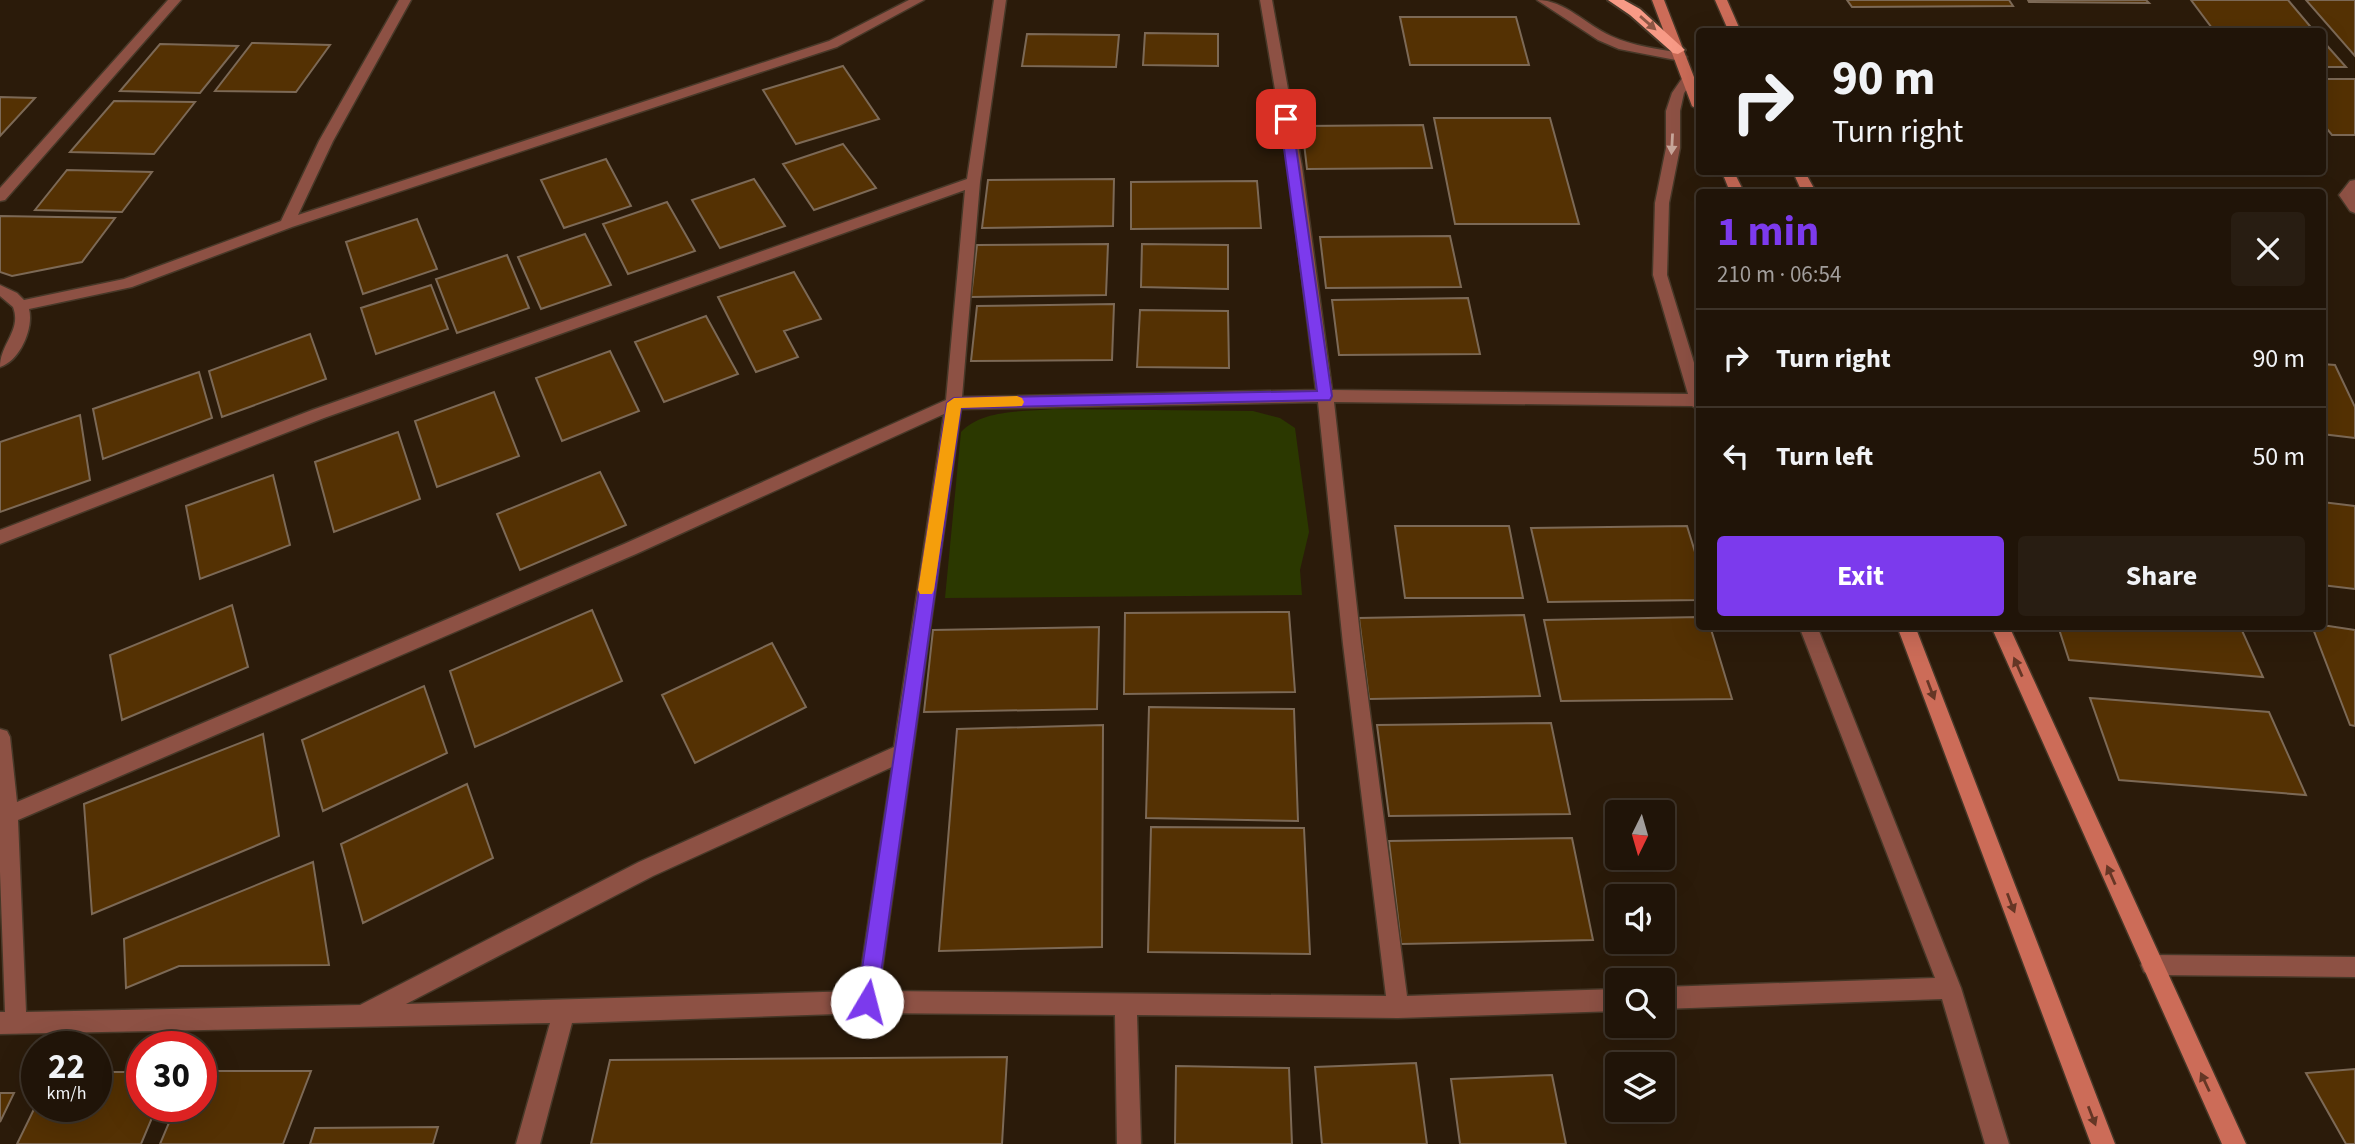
<!DOCTYPE html>
<meta charset="utf-8">
<style>
:root{--surface:#201408;--page:#281d12;--text:#f1f3f6;--muted:#a29e9c;--line:#3d3329;--accent:#7c3aed}
body{margin:0;font-family:"Source Sans 3",sans-serif;background:var(--page);color:var(--text);height:100vh;display:flex;flex-direction:column;font-size:26px;white-space:nowrap}
*{box-sizing:border-box;margin:0}
p{font-size:23px;color:var(--muted)}
.icon{flex:none;width:38px;height:38px;fill:none;stroke:currentColor;stroke-width:2;stroke-linecap:round;stroke-linejoin:round}
.map{position:relative;flex:1;overflow:hidden}
.panel{position:absolute;left:1696px;top:189px;width:630px;height:441px;display:flex;flex-direction:column;background:var(--surface);border-radius:7px;box-shadow:0 7px 28px #0002,0 0 0 2px var(--line)}
.panel>*{flex:none}
.top-card{position:absolute;left:1696px;top:28px;width:630px;height:147px;border-radius:7px;box-shadow:0 7px 28px #0002,0 0 0 2px var(--line);background:#201408;color:var(--text);overflow:hidden}
.needle{width:46px;rotate:185deg}
.tools{position:absolute;left:1605px;top:800px;display:grid;gap:14px}
.tools a{display:grid;place-items:center;width:70px;height:70px;border-radius:7px;background:var(--surface);box-shadow:0 7px 28px #0002,0 0 0 2px var(--line);font-size:35px}
.speed{position:absolute;left:21px;top:1031px;display:flex;gap:14px;font-size:35px;font-weight:700;text-align:center}
.speed>*{display:grid;place-content:center;width:91px;height:91px;border-radius:50%;background:var(--surface);box-shadow:0 7px 28px #0002,0 0 0 2px var(--line);line-height:1}
.speed small{font-size:18px;font-weight:400}
.speed .limit{border:10px solid #d22;background:#fff;color:#111}
.pin{position:absolute;display:grid;place-items:center;width:60px;height:60px;color:#fff;margin:-30px;border-radius:14px;box-shadow:0 4px 10px #0006}
.me{position:absolute;width:77px;margin:-38px;rotate:8deg;stroke-linejoin:round;filter:drop-shadow(0 0 5px #0008)}
.turn{display:flex;align-items:center;gap:24px;height:147px;padding:0 21px;font-size:32px}
.turn .icon{width:91px;height:91px;stroke-width:2.5}
.turn b{display:block;font-size:49px;line-height:60px}
.round{display:grid;place-items:center;flex:none;width:74px;height:74px;border-radius:7px;background:var(--page)}
.head{display:flex;align-items:center;justify-content:space-between;height:119px;padding:0 21px}
h1{font-size:42px;font-weight:700;line-height:52px;color:var(--accent)}
.button{display:flex;gap:14px;margin-top:auto;padding:14px 21px}
.button a{flex:1;height:80px;border-radius:7px;background:var(--accent);color:#fff;font-size:28px;font-weight:700;line-height:80px;text-align:center}
.button a+a{background:var(--page);color:var(--text)}
ul{padding:0;list-style:none}
li{display:flex;align-items:center;gap:21px;height:98px;padding:0 21px;border-top:2px solid var(--line)}
li div{flex:1}
li b{display:block;font-size:26px}
li em{font-style:normal}
.map>svg:first-child{display:block}
.green{fill:#2b3800}
.building{fill:#543103;stroke:#7c6956;stroke-width:2}
.lines{fill:none;stroke-linecap:round;stroke-linejoin:round}
.minor-casing{stroke:#473828;stroke-width:3}
.secondary-casing{stroke:#473828;stroke-width:3}
.trunk-casing{stroke:#473828;stroke-width:4}
.minor{fill:#8d5144;fill-rule:evenodd}
.secondary{fill:#cc6c58;fill-rule:evenodd}
.trunk{fill:#f79a86;fill-rule:evenodd}
.oneway{fill:#8c5644}
.oneway2{fill:#c7a69a}
.oneway3{fill:#653625}
.route{fill:#7c3aed;stroke:#51269a;stroke-width:2}
.slow{fill:#f59e0b}
</style>
<div class="map">
<svg width="2355" height="1144" viewBox="0 0 2355 1144">
<rect width="100%" height="100%" fill="#2b1b0a"/>
<!-- green -->
<path class="green" d="M1053,409L1253,411L1280,418L1295,428L1309,532L1300,570L1302,595L945,598L961,432C982,409 1023,412 1053,409Z"/>
<!-- building -->
<path class="building" d="M1847,0H2009L2013,6L1852,7Z
M2028,0H2146L2149,3L2029,2Z
M2191,0H2288L2315,32H2215Z
M2306,0H2355V56Z
M1400,17H1516L1529,65H1410Z
M1145,33L1218,34V66L1143,65Z
M1027,34L1119,35L1116,67L1022,66Z
M2322,40L2346,67H2322Z
M252,43L330,45L296,92L215,91Z
M160,44L238,46L200,93L120,91Z
M843,66L879,119L796,144L763,90Z
M2322,79H2355V135H2332L2322,123Z
M0,97L35,98L0,136Z
M114,101L195,102L154,154L70,152Z
M1434,118H1550L1579,224H1455Z
M1423,125L1432,168L1307,169L1302,126Z
M843,144L876,188L814,210L783,164Z
M606,159L631,206L564,228L541,180Z
M67,170L152,172L122,212L35,210Z
M754,179L785,226L720,248L692,200Z
M1114,179L1113,226L982,228L988,180Z
M1257,181L1261,228L1131,229V182Z
M667,202L695,251L628,274L603,224Z
M0,216L115,218L82,262L12,276L0,272Z
M417,219L437,269L363,294L346,242Z
M585,234L611,285L541,309L518,257Z
M1450,236L1461,287L1326,288L1320,237Z
M1108,244L1106,295L971,297L977,245Z
M1142,244L1228,245V289L1141,287Z
M507,255L529,308L457,333L436,279Z
M794,272L821,319L784,331L798,357L756,372L718,297Z
M431,285L448,329L376,354L361,308Z
M1468,298L1480,354L1339,355L1332,300Z
M1114,304L1112,360L971,361L977,306Z
M1140,310L1228,311L1229,368L1137,367Z
M706,316L738,374L664,402L635,342Z
M310,334L326,379L222,417L209,371Z
M610,351L639,411L562,441L536,378Z
M2322,364L2335,365L2355,407V438L2322,434Z
M199,372L212,418L103,459L93,409Z
M494,392L519,456L437,487L415,421Z
M80,415L90,480L0,512V442Z
M398,432L420,499L334,532L315,462Z
M600,472L626,525L520,570L497,514Z
M273,475L290,545L200,579L186,506Z
M2322,502L2355,506V589L2322,585Z
M1395,526H1509L1523,598H1405Z
M1687,526L1699,565V600L1548,602L1531,528Z
M232,605L248,667L122,720L110,655Z
M592,610L622,681L475,747L450,671Z
M1289,612L1295,692L1124,694L1125,613Z
M1524,615L1540,696L1369,699L1359,618Z
M1699,617V626H1710L1732,699L1561,701L1544,620Z
M2322,625L2355,630V726L2350,725L2312,626Z
M2058,626H2240L2263,677L2069,660Z
M1099,627L1097,709L924,712L933,630Z
M772,643L806,707L695,763L662,695Z
M424,686L447,753L323,811L302,740Z
M2090,698L2269,712L2306,795L2119,780Z
M1149,707L1294,709L1298,821L1146,818Z
M1551,723L1570,814L1389,816L1377,725Z
M1103,725L1102,947L939,951L957,729Z
M263,734L279,836L92,914L84,804Z
M467,784L493,858L363,923L341,844Z
M1151,827L1304,828L1310,954L1148,952Z
M1572,838L1593,940L1401,944L1389,841Z
M313,862L329,965L179,966L126,988L124,939Z
M1007,1057L1002,1144H591L610,1060Z
M1416,1063L1427,1144H1322L1315,1067Z
M1176,1066L1289,1068L1292,1144H1175Z
M2355,1069V1144H2346L2306,1073Z
M201,1071H311L283,1144H160L176,1106H201Z
M96,1072H142V1106H157L141,1144H17L37,1103V1106H96Z
M1552,1075L1566,1144H1460L1451,1079Z
M0,1093H14L0,1122Z
M438,1127L433,1144H310L315,1128Z"/>
<g class="lines">
<defs>
<path id="minor" d="M168,0H181L5,200L0,201V188Z
M399,0H411L333,141L298,215L829,41L909,0H924L837,47L292,227L132,287L29,309C34,328 20,361 0,367C0,344 22,330 13,307L0,296V285L17,293L24,300L124,279L281,221L319,141Z
M994,0H1006L980,182L962,397L1316,390L1288,167L1260,0H1272L1302,167L1332,390L1688,394L1653,275L1655,203L1666,148V111L1672,93L1683,77L1688,76L1694,80L1684,93L1680,111V148L1669,203L1667,275L1699,379V410L1692,406L1334,402L1361,644L1407,996L1617,989V1011L1398,1018L1137,1015L1141,1144H1117L1115,1015L867,1013L572,1023L540,1144H516L550,1023L0,1034V1012H5L0,872V729L7,731L10,737L17,802L624,544L946,400L965,190L324,418L0,544V530L312,410L967,179ZM1318,402L1343,644L1386,996L879,991L961,409ZM944,414L894,747L639,862L360,1005L26,1012L18,820L636,554ZM892,767L858,991L406,1004L653,876Z
M1537,0C1565,0 1586,25 1611,36C1633,46 1657,49 1681,53L1687,57L1681,61L1619,49L1598,40Z
M2355,180V213L2350,211L2339,195L2350,181Z
M1799,626H1817L1961,988L2009,1144H1985L1942,999L1662,1009V987L1935,978Z
M2152,955L2355,957V977L2152,975L2144,972L2141,965L2144,958Z"/>
<path id="secondary" d="M1652,0H1664L1699,90V110L1692,106Z
M1715,0H1727L1741,32H1729Z
M1722,172H1734L1744,192H1730Z
M1793,172H1805L1816,192H1802Z
M1897,626H1915L2115,1144H2091Z
M1991,626H2009L2246,1144H2222Z"/>
<path id="trunk" d="M1608,0H1624L1640,9L1685,50L1678,54L1673,53L1630,15Z"/>
</defs>
<!-- minor casing -->
<use href="#minor" class="minor-casing"/>
<!-- secondary casing -->
<use href="#secondary" class="secondary-casing"/>
<!-- trunk casing -->
<use href="#trunk" class="trunk-casing"/>
<!-- minor -->
<use href="#minor" class="minor"/>
<!-- secondary -->
<use href="#secondary" class="secondary"/>
<!-- trunk -->
<use href="#trunk" class="trunk"/>
</g>
<!-- one-way arrows -->
<defs><path id="oneway-solid" d="M-6-.8H1V-3.2L6.5 0L1 3.2V.8H-6Z" transform="scale(1.75)"/></defs>
<use class="oneway" href="#oneway-solid" transform="translate(1648 23) rotate(41)"/>
<use class="oneway2" href="#oneway-solid" transform="translate(1672 144) rotate(93)"/>
<g class="oneway3">
<use href="#oneway-solid" transform="translate(2018 667) rotate(-114)"/>
<use href="#oneway-solid" transform="translate(1931 690) rotate(69)"/>
<use href="#oneway-solid" transform="translate(2111 875) rotate(-114)"/>
<use href="#oneway-solid" transform="translate(2011 903) rotate(69)"/>
<use href="#oneway-solid" transform="translate(2205 1082) rotate(-115)"/>
<use href="#oneway-solid" transform="translate(2092 1116) rotate(69)"/>
</g>
<!-- route -->
<path class="route" d="M1286,115L1292,119L1332,396L1330,400L961,408L877,1002L874,1009L867,1012L860,1009L857,1002L947,403L954,398L1317,391L1280,119Z"/>
<!-- slow -->
<path class="slow" d="M1017,396L1022,398L1024,402L1022,406L961,408L934,590L932,594H920L918,590L947,403L954,398Z"/>
</svg>
<div class="tools">
<a><svg class="needle" viewBox="-14 -14 28 28"><path d="M0-13l5 13h-10z" fill="#e53935"/><path d="M0 13l5-13h-10z" fill="#a29e9c"/></svg></a>
<a><svg class="icon" aria-label="sound" viewBox="0 0 24 24"><path d="M4 9h4l5-4v14l-5-4H4zM17 9q2 3 0 6"/></svg></a>
<a><svg class="icon" aria-label="search" viewBox="0 0 24 24"><circle cx="10" cy="10" r="6"/><path d="M15 15l6 6"/></svg></a>
<a><svg class="icon" aria-label="layers" viewBox="0 0 24 24"><path d="M12 4l9 5-9 5-9-5zM3 14l9 5 9-5"/></svg></a>
</div>
<div class="speed"><div>22<small>km/h</small></div><div class="limit">30</div></div>
<div class="pin" style="left:1286px;top:119px;background:#d93025"><svg class="icon" aria-label="arrive" viewBox="0 0 24 24"><path d="M6 21V4h12l-3 4 3 4H6"/></svg></div>
<svg class="me" style="left:867px;top:1002px" viewBox="-20 -20 40 40"><circle r="19" fill="#fff"/><path d="M0-13L10 11 0 6-10 11z" fill="#7c3aed"/></svg>
<div class="top-card">
<div class="turn"><svg class="icon" aria-label="right" viewBox="0 0 24 24"><path d="M7 20v-9h11M14 6l5 5-5 5"/></svg><div><b>90 m</b>Turn right</div></div>
</div>
<section class="panel">
<div class="head"><div><h1>1 min</h1><p>210 m · 06:54</p></div><a class="round"><svg class="icon" aria-label="close" viewBox="0 0 24 24"><path d="M6 6l12 12M18 6L6 18"/></svg></a></div>
<ul>
<li><svg class="icon" aria-label="right" viewBox="0 0 24 24"><path d="M7 20v-9h11M14 6l5 5-5 5"/></svg><div><b>Turn right</b></div><em>90 m</em></li>
<li><svg class="icon" aria-label="left" viewBox="0 0 24 24"><path d="M17 20v-9H6M10 6l-5 5 5 5"/></svg><div><b>Turn left</b></div><em>50 m</em></li>
</ul>
<div class="button"><a>Exit</a><a>Share</a></div>
</section>
</div>
